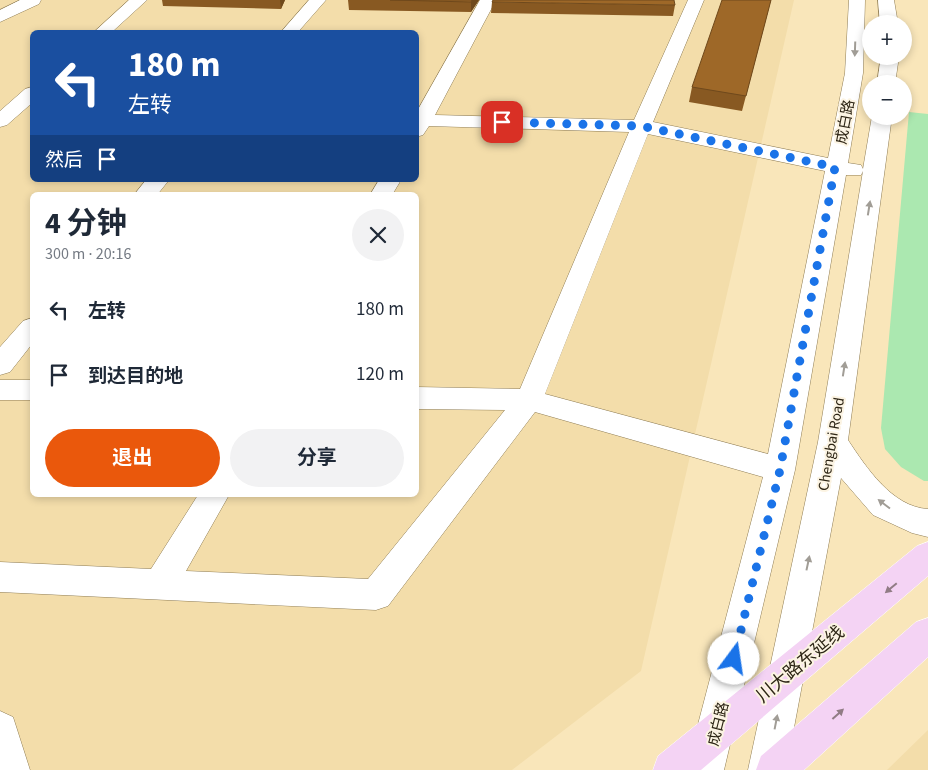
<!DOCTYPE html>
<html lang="zh">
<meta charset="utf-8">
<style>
:root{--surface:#fff;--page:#f2f2f3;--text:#1f2937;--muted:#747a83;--accent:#ea580c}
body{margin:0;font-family:"Source Sans 3","Noto Sans SC",sans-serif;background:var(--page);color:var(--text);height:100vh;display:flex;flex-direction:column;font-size:19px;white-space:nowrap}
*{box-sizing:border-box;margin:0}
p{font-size:16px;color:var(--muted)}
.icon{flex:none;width:28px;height:28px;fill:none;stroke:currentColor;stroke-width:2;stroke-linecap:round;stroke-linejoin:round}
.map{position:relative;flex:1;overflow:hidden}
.panel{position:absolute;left:30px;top:192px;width:389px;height:305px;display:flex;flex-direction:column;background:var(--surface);border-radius:8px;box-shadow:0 2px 8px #0003}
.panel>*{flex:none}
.top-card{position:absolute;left:30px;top:30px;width:389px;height:152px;border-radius:8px;box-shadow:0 2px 8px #0003;background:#1a4fa0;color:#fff;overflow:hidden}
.tools{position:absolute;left:862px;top:15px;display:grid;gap:10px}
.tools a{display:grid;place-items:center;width:50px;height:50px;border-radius:50%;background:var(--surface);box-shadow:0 2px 8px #0003;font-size:25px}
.pin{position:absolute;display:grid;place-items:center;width:42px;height:42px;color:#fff;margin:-21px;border-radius:10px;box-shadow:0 2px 8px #0006}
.me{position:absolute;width:55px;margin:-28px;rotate:14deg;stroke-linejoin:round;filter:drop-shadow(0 0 4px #0008)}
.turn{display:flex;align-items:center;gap:18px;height:105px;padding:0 15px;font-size:22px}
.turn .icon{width:65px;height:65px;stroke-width:2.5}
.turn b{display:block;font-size:35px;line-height:42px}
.then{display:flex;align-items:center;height:48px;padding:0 15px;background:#0003;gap:10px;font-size:19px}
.round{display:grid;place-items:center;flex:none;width:52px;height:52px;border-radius:26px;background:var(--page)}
.summary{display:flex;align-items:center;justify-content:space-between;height:85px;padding:0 15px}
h1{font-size:30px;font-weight:700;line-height:38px}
.button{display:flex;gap:10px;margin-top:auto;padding:10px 15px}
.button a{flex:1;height:58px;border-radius:30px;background:var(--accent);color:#fff;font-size:20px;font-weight:700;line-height:58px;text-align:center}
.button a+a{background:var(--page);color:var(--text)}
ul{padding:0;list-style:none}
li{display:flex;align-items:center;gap:15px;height:65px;padding:0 15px}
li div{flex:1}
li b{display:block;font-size:19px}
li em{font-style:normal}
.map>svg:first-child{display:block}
.built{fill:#f3ddaa;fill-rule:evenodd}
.green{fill:#abe8b0}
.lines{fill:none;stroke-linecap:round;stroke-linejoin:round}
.minor-casing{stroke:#8f7d55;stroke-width:1}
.major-casing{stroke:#fff;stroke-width:1}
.minor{fill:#fff;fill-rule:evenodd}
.major{fill:#f4d3f4;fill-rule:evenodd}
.wall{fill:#885922}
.shaded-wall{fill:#6f491c}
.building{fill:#9e6828;stroke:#6f491c}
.oneway{fill:#a19d96}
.oneway2{fill:#917c85}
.route{stroke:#1a73e8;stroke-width:9;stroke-dasharray:0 16.2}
.labels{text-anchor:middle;stroke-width:4;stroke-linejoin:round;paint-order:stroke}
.street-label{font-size:15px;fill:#2e2616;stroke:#fcf4e3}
.near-street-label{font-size:18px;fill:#2e2616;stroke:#fcf4e3}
</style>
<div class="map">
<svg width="928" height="770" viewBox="0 0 928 770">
<rect width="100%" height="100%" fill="#f9e6ba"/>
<!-- built -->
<path class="built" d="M0,0H794L641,671L512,770H0ZM32,32H416V180H32ZM32,195H416V495H32Z
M928,730V770H887Z"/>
<!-- green -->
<path class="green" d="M909,112L928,114V481H924L901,467L885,449L881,428Z"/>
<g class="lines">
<defs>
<path id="minor" d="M20,0H41L39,4L0,22V10Z
M129,0H147L112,32H94Z
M309,0H326L298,32H281Z
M480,0H496L435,115L634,120L688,0H704L653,122L828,158L845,73L849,0H865L863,73L848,163L861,165L863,169L872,116H892L848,440C866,467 892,507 928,509V537L912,533L873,515L841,478L786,770H748L818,442L863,171L861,175H846L795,470L724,770H686L763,477L535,412L388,606L376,610L0,592V562L151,569L198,495H229L186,571L368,579L505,410L416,409V387L520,389L629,132L429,126L423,135L416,137V113ZM648,134L825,171L768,454L545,394Z
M878,0H894L898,24H880Z
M881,56H899L895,84H877Z
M32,87V103L7,125L0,127V111L25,89Z
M146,180H169L157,195H134Z
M379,180H401L392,195H370Z
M32,318V344L10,372L0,375V347L23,321Z
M0,380H32V400H0Z
M0,711L13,717L30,770H0Z"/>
<path id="major" d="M928,542V576L701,770H653L658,756L917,546Z
M928,618V657L804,770H756L761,756L916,622Z"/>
</defs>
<!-- minor casing -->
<use href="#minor" class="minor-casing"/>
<!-- major casing -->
<use href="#major" class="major-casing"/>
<!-- minor -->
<use href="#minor" class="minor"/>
<!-- major -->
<use href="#major" class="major"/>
</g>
<!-- wall -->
<path class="wall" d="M162,0H285L281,9L163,6Z
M348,0H479L471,12L349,10Z
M771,0L742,111L689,102L692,87Z
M492,2L675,5L673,16L491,13Z"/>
<!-- shaded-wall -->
<path class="shaded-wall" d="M280,0H285L281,9Z
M472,0H479L471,12V2Z"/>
<!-- building -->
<path class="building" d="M390,0H472L471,2Z
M493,0H674L675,5L492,2Z
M722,0H771L746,96L692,87Z"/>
<!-- one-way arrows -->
<defs><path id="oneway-solid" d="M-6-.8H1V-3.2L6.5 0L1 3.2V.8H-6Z" transform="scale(1.25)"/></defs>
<g class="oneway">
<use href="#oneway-solid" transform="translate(855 49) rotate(92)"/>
<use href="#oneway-solid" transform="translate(869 208) rotate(-81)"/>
<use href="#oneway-solid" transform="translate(844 369) rotate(-81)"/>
<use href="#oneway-solid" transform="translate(884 504) rotate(-143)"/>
<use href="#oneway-solid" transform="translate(808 563) rotate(-78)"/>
<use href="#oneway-solid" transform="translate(776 722) rotate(-79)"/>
</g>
<g class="oneway2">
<use href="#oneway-solid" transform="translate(891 588) rotate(140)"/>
<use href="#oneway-solid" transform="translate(838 714) rotate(-42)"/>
</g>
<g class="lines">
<!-- route -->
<path class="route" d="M502,122L641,126L835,167L780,470L734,659"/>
</g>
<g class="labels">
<!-- street labels -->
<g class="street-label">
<text transform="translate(845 122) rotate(-79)" y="5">成白路</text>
<text transform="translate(831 444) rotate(-80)" y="5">Chengbai Road</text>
<text transform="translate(718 724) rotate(-76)" y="5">成白路</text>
</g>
<!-- near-street labels -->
<g class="near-street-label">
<text transform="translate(800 664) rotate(-40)" y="6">川大路东延线</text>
</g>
</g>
</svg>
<div class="tools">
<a>+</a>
<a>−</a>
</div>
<div class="pin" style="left:502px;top:122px;background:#d93025"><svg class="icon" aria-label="arrive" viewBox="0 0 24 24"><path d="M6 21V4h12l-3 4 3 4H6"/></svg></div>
<svg class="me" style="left:734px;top:659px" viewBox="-20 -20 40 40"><circle r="19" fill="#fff"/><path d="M0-13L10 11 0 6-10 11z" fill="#1a73e8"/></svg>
<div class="top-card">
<div class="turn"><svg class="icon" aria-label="left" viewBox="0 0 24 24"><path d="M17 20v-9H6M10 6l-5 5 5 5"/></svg><div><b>180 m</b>左转</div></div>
<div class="then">然后<svg class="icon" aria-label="arrive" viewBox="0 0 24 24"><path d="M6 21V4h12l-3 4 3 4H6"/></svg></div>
</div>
<section class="panel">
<div class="summary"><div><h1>4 分钟</h1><p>300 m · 20:16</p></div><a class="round"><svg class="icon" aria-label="close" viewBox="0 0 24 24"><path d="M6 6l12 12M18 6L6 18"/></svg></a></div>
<ul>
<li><svg class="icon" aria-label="left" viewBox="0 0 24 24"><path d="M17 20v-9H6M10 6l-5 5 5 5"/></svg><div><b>左转</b></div><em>180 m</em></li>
<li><svg class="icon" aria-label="arrive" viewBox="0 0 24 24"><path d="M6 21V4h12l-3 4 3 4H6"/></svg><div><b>到达目的地</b></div><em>120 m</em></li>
</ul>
<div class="button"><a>退出</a><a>分享</a></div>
</section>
</div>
